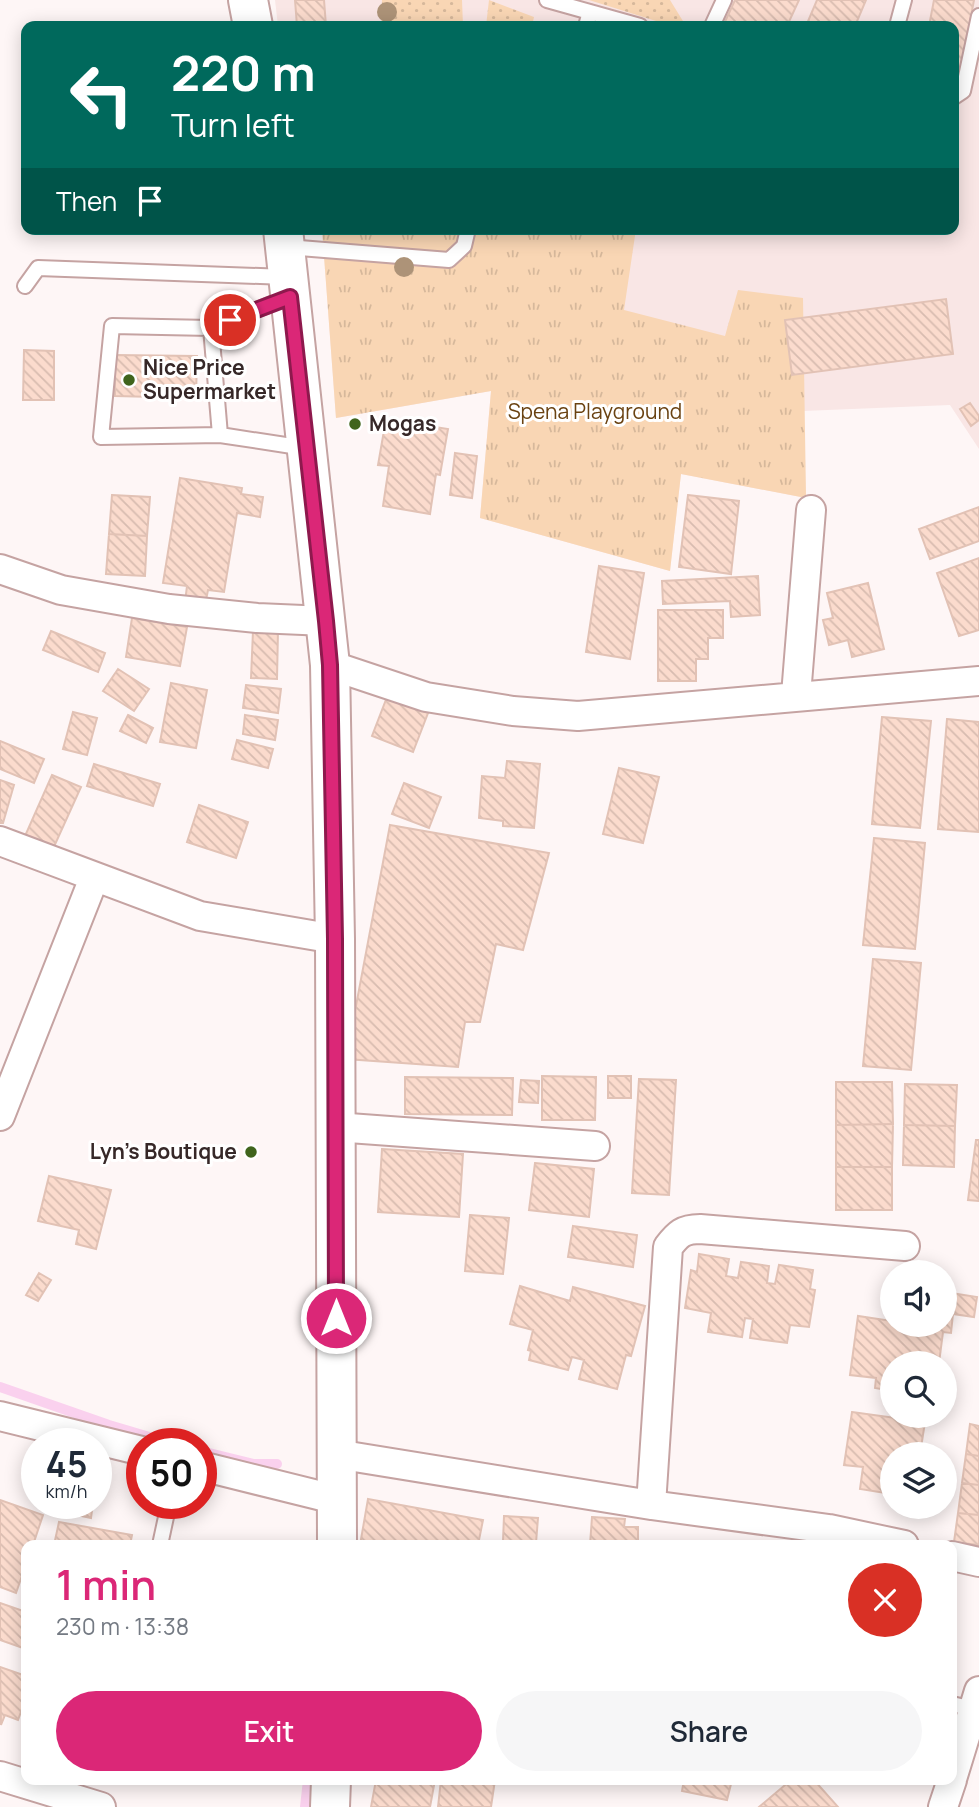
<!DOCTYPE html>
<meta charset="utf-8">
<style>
:root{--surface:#fff;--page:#f6f6f7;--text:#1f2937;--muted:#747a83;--accent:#db2777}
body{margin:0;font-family:Manrope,sans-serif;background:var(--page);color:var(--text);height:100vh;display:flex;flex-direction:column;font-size:26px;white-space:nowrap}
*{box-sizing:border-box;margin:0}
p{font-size:23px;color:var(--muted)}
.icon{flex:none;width:38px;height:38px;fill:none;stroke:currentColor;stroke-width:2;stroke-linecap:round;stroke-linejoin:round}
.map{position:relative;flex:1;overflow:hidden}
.side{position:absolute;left:21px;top:1540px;width:936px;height:245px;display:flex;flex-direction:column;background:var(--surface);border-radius:14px;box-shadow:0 4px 18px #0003}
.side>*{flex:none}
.banner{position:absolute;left:21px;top:21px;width:938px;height:214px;border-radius:14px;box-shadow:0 4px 18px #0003;background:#00695c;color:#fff;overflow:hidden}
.fabs{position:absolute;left:880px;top:1260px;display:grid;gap:14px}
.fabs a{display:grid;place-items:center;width:77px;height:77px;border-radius:50%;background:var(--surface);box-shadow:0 4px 18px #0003;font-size:35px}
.speed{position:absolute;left:21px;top:1428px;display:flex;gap:14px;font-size:35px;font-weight:700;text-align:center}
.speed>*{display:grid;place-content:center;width:91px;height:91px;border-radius:50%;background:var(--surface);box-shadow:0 4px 18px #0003;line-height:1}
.speed small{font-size:18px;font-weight:400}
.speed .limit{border:10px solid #d22;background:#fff;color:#111}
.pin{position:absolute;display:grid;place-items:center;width:60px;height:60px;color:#fff;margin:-30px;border:4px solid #fff;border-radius:50%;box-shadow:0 2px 7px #0007}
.me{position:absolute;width:77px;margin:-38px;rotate:0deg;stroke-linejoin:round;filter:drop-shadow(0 0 5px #0008)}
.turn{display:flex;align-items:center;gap:24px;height:147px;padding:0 35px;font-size:32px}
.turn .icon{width:91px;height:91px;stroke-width:2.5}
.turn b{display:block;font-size:49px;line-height:60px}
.then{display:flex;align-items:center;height:66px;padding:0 35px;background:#0003;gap:14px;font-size:26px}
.round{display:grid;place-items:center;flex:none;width:74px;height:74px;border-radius:37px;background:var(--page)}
.head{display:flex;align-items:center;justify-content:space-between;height:119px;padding:0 35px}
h1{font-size:42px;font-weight:600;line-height:52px;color:var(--accent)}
.primary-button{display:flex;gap:14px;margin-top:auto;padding:14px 35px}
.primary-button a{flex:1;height:80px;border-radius:42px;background:var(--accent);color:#fff;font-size:28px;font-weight:600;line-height:80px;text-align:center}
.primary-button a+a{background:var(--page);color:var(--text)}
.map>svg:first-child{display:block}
.built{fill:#f9e6e5}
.grass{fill:url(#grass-dots)}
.park{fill:url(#park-tufts)}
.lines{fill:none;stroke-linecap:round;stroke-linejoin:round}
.stream{stroke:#fad1ee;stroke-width:10}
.building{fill:url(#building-back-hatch);stroke:#e2c2b5;stroke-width:2}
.service-casing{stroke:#c5a3a2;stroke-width:18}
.minor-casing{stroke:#c5a3a2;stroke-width:32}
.secondary-casing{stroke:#c5a3a2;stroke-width:42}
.service{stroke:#fff;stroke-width:14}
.minor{stroke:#fff;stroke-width:28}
.secondary{stroke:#fff;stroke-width:38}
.tree{fill:#ad9378}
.route-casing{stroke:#8e194d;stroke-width:18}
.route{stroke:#db2777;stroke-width:12}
.poi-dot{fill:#40641c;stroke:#fff;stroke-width:2.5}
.labels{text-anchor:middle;stroke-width:6;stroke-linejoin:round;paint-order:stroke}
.poi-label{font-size:21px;font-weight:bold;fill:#362828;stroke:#fff;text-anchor:start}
.park-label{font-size:21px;fill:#6a4211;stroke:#fff}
</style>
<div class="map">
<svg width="979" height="1807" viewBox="0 0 979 1807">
<defs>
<pattern id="grass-dots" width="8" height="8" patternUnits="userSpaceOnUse" patternTransform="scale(1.75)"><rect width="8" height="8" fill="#f9d6b4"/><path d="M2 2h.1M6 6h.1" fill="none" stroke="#d6b89b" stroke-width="1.8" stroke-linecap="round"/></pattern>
<pattern id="park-tufts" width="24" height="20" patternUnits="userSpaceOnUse" patternTransform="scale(1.75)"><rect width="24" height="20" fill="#f9d6b4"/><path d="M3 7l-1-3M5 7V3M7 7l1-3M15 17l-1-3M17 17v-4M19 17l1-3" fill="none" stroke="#d6b89b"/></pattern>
<pattern id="building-back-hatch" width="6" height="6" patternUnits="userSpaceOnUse" patternTransform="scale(1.75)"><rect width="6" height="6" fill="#fbdbcd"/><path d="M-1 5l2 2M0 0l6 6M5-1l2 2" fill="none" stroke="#d8bcb0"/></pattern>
</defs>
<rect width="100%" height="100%" fill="#fef6f6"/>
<!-- built -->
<path class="built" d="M275,0H979V449L950,405L803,411L806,498L681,474L670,571L480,518L491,391L336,418L322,229H954V26H278Z"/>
<!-- grass -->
<path class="grass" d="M382,0H462L463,26H381Z
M489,0L534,17L532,26H486Z
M589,0H670L686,26H672Z"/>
<!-- park -->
<path class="park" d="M322,229H636L624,310L725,336L738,290L803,298L806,498L681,474L670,571L480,518L491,391L336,418Z"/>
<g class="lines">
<!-- stream -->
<path class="stream" d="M0,1387L109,1425L173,1444
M201,1451L254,1464H277
M305,1807L308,1780"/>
</g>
<!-- building -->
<path class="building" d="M295,0H324L326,26H297Z
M735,0H799L787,26H723Z
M817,0H866L855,26H806Z
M934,0H974L960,76L954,75V26H929Z
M946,299L953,354L792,375L785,320Z
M24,350L54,351V400H23Z
M115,355L197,356L196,398L115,396Z
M970,403L979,416V420L971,426L960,409Z
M386,419L448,429L440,475L436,474L430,514L383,506L389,466L378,465Z
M455,453L477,456L472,498L450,495Z
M180,478L242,488L241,494L263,497L260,517L237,513L224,592L208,590L205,605L185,602L187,586L163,583Z
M112,495L150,497L147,536L109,534Z
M688,495L739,501L731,574L679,567Z
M979,507V541L930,559L919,529Z
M109,534L147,536L145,576L106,574Z
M979,558V630L959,636L937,573Z
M599,566L644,573L630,659L586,652Z
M758,576L760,615L731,617L730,601L663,604L662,581Z
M868,583L884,649L852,657L848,640L829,645L823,620L833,618L827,593Z
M658,610H723V638H708V659H696V681H658Z
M132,618L187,627L180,666L126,657Z
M51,631L105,653L98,672L43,650Z
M253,631H278L277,679L251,678Z
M118,669L149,689L134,711L103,691Z
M171,683L207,690L196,748L160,742Z
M246,685L281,689L278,713L243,708Z
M387,697L428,713L413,752L372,736Z
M73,712L97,718L87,755L63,749Z
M128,715L153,728L146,743L120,731Z
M245,715L278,720L275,740L243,734Z
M882,717L931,721L920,828L872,824Z
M947,719L979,722V832L938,829Z
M237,740L273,749L268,768L232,759Z
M0,741L44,759L34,783L0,769Z
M507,761L540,764L534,828L503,826V821L479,818L482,776L505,778Z
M94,764L160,784L153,806L87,786Z
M619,768L659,777L643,843L603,834Z
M52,775L81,787L53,849L25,836Z
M0,780L14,785L3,823H0Z
M404,783L441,797L429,828L392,814Z
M199,805L248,822L236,858L187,842Z
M390,825L549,853L523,950L496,944L480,1022H465L458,1067L346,1059Z
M874,838L925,843L915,949L863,945Z
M873,959L921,963L911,1070L863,1066Z
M542,1076L596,1077L595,1120H542Z
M608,1076H631V1098H608Z
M405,1077L513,1078L512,1115L405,1114Z
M639,1079L676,1080L669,1195L632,1193Z
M521,1080L539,1081L538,1103L519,1102Z
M836,1082H892L893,1124L836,1125Z
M905,1084L957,1085L955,1126L904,1125Z
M893,1124L892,1167H836V1125Z
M904,1125L955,1126L954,1167L903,1165Z
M976,1140H979V1201L968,1200Z
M382,1149L463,1154L459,1217L378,1212Z
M535,1163L594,1169L589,1217L529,1210Z
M836,1167H892V1210H836Z
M49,1176L111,1190L96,1249L76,1244L79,1230L38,1221Z
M470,1215L509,1218L503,1274L465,1271Z
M573,1226L637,1235L633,1267L568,1257Z
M699,1254L729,1259L726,1276L738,1278L741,1262L769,1266L767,1283L775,1284L779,1265L813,1270L810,1289L815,1290L809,1327L790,1325L787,1343L750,1338L753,1319L745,1318L742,1337L708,1332L711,1313L685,1308L691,1270L697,1272Z
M39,1273L51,1280L38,1301L26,1295Z
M520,1286L570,1301L573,1287L645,1306L631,1356L626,1355L617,1389L579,1379L584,1360L572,1357L568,1370L529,1360L531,1351L528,1350L533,1330L510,1324Z
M945,1292L977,1297L974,1317L953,1314L951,1333L943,1332L939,1363H892V1391L875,1388L876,1378L850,1375L858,1316L892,1321V1325L914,1328V1325H945Z
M852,1412L925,1422L920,1454H892V1494L860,1489L863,1467L844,1465Z
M970,1424L979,1426V1456L966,1454Z
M966,1454L979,1456V1485L962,1483Z
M962,1483L979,1485V1515L958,1513Z
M368,1499L483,1520L478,1545H360Z
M0,1500L43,1515L33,1545H26V1564L16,1593L0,1587Z
M43,1503H65L63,1514L41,1510Z
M74,1503H93L91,1518L72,1514Z
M958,1513L979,1515V1545L954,1542Z
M504,1516L538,1518L536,1543L503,1541Z
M592,1517L625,1519L624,1527H638V1545H590Z
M59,1522L132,1535L130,1545H54Z
M0,1603L26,1612V1649L0,1640Z
M0,1667L26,1676V1698L18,1720L5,1715L1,1725Z
M376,1780H435L430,1807H371Z
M441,1780H495L491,1807H438Z
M684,1780H732L727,1800L682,1791Z
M791,1780H814L838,1807H759Z"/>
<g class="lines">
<defs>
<path id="service" d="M547,0L640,26
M586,26L590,12
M712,26L724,0
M897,26L904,0
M954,97L963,91L979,16
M287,247L449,260L464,246L468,229
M25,286L38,268L286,277
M289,297L211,328L220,435L305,448
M211,328L112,326L101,437L220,435
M160,1545L169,1503
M952,1704L973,1709"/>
<path id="minor" d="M0,569L61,590L169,609L257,618L326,621
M330,665L426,697L513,711L578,716L979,681
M796,695L811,510
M0,841L200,916L335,939
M0,1116L94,878
M335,1127L595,1146
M0,1416L142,1451
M336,1454L651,1505L829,1529L904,1545
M201,1466L338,1500
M651,1505L668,1247C678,1234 683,1229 700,1229L905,1246
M952,1556L979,1562
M0,1776L101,1807
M952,1779L979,1691
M943,1807L952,1780"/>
<path id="secondary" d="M248,0L253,26
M283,229L330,665L335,939L337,1545
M330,1807L331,1780"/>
</defs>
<!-- service casing -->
<use href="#service" class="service-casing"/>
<!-- minor casing -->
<use href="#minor" class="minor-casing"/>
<!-- secondary casing -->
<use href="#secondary" class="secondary-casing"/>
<!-- service -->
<use href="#service" class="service"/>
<!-- minor -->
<use href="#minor" class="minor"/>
<!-- secondary -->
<use href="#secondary" class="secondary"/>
</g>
<!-- trees -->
<g class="tree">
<circle cx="387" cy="12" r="10"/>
<circle cx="404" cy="267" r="10"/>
</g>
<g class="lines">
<defs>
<path id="route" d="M230,320L290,297L326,621L330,665L335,939L336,1318"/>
</defs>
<!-- route casing -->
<use href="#route" class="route-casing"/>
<!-- route -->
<use href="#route" class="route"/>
</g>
<!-- markers -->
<g class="poi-dot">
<circle cx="129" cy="380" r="7"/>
<circle cx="355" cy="424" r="7"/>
<circle cx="251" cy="1152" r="7"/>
</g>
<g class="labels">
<!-- poi labels -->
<g class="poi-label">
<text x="143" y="375">Nice Price<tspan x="143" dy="24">Supermarket</tspan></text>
<text x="369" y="431">Mogas</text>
<text x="237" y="1159" text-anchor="end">Lyn's Boutique</text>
</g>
<!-- park labels -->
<g class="park-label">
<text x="595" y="419">Spena Playground</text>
</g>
</g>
</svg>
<div class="fabs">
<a><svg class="icon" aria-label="sound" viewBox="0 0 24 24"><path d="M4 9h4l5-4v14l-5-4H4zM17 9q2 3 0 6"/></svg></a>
<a><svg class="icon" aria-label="search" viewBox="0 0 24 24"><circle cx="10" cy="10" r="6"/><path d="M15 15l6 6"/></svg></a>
<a><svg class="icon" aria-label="layers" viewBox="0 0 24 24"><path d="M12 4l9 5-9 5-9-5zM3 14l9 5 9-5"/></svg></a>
</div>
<div class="speed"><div>45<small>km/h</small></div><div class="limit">50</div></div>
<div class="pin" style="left:230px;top:320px;background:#d93025"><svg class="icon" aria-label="arrive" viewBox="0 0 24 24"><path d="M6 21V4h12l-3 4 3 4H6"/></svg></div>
<svg class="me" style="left:336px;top:1318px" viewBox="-20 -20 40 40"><circle r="17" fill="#db2777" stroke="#fff" stroke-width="3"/><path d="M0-11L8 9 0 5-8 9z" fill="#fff"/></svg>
<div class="banner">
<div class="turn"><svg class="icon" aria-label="left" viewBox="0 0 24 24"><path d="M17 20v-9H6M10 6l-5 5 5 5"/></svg><div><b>220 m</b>Turn left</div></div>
<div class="then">Then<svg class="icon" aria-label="arrive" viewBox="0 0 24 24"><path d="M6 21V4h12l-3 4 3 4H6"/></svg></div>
</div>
<section class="side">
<div class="head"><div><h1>1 min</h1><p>230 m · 13:38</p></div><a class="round" style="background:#d93025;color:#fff"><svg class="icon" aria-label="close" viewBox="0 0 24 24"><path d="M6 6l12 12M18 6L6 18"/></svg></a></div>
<div class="primary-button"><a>Exit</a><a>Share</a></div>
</section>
</div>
